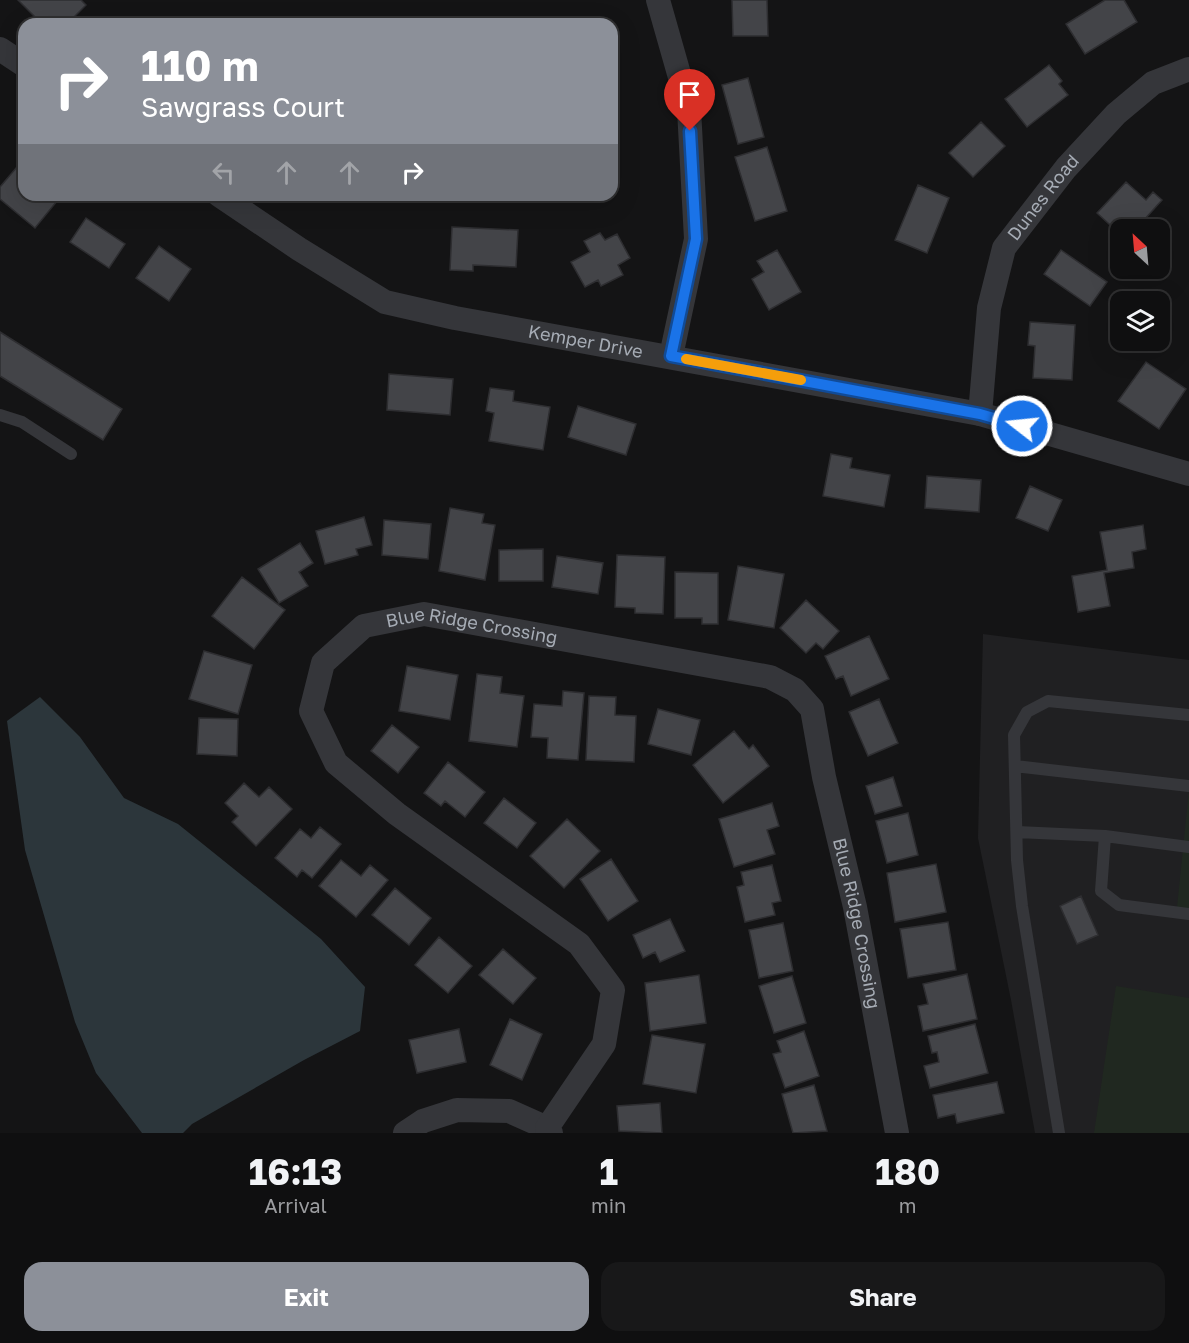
<!DOCTYPE html>
<style>
:root{--surface:#0f0f10;--page:#181819;--text:#f1f3f6;--muted:#9b9c9f;--line:#2f2f30;--accent:#8c9099}
body{margin:0;font-family:"Golos Text",sans-serif;background:var(--page);color:var(--text);height:100vh;display:flex;flex-direction:column;font-size:22px;white-space:nowrap}
*{box-sizing:border-box;margin:0}
p{font-size:20px;color:var(--muted)}
.icon{flex:none;width:33px;height:33px;fill:none;stroke:currentColor;stroke-width:2;stroke-linecap:round;stroke-linejoin:round}
.map{position:relative;height:1133px;overflow:hidden}
.sheet{display:flex;flex-direction:column;background:var(--surface);flex:1}
.sheet>*{flex:none}
.guide{position:absolute;left:18px;top:18px;width:600px;height:183px;border-radius:18px;box-shadow:0 6px 24px #0002,0 0 0 2px var(--line);background:#8c9099;color:#fff;overflow:hidden}
.needle{width:39px;rotate:334deg}
.controls{position:absolute;left:1110px;top:219px;display:grid;gap:12px}
.controls a{display:grid;place-items:center;width:60px;height:60px;border-radius:12px;background:var(--surface);box-shadow:0 6px 24px #0002,0 0 0 2px var(--line);font-size:30px}
.pin{position:absolute;display:grid;place-items:center;width:51px;height:51px;color:#fff;margin:-62px -26px;border-radius:50% 50% 50% 0;rotate:-45deg;box-shadow:0 0 6px #0007}
.pin .icon{rotate:45deg}
.me{position:absolute;width:66px;margin:-33px;rotate:286deg;stroke-linejoin:round;filter:drop-shadow(0 0 4px #0008)}
.turn{display:flex;align-items:center;gap:21px;height:126px;padding:0 24px;font-size:27px}
.turn .icon{width:78px;height:78px;stroke-width:2.5}
.turn b{display:block;font-size:42px;line-height:51px}
.lanes{display:flex;align-items:center;height:57px;padding:0 24px;background:#0003;justify-content:center;gap:30px;direction:ltr}
.lanes .off{opacity:.35}
.eta{display:flex;justify-content:space-evenly;align-items:center;height:102px;text-align:center}
.eta b{font-size:36px;font-weight:700;line-height:42px}
.action{display:flex;gap:12px;margin-top:auto;padding:12px 24px}
.action a{flex:1;height:69px;border-radius:18px;background:var(--accent);color:#fff;font-size:24px;font-weight:700;line-height:69px;text-align:center}
.action a+a{background:var(--page);color:var(--text)}
.map>svg:first-child{display:block}
.built{fill:#202022}
.green{fill:#202820}
.water{fill:#2c363b}
.building{fill:#434448;stroke:#2e2e31;stroke-width:1.5}
.lines{fill:none;stroke-linecap:round;stroke-linejoin:round}
.lane{stroke:#35363a;stroke-width:12}
.street{stroke:#35363a;stroke-width:24}
.route-casing{stroke:#114b97;stroke-width:15}
.route{stroke:#1a73e8;stroke-width:10}
.slow{stroke:#f59e0b;stroke-width:10}
.labels{text-anchor:middle;stroke-width:5;stroke-linejoin:round;paint-order:stroke}
.street-label{font-size:18px;fill:#a6acb5;stroke:#0f0f10}
</style>
<div class="map">
<svg width="1189" height="1133" viewBox="0 0 1189 1133">
<rect width="100%" height="100%" fill="#141415"/>
<!-- built -->
<path class="built" d="M983,634L1189,660V1133H1035L1011,1000L978,838Z"/>
<!-- green -->
<path class="green" d="M1189,790V918L1176,917Z
M1116,986L1189,998V1133H1094Z"/>
<!-- water -->
<path class="water" d="M40,697L80,737L124,798L178,824L321,939L365,987L360,1031L304,1060L192,1124L183,1133H142L96,1073L75,1022L25,850L7,721Z"/>
<!-- building -->
<path class="building" d="M18,0H81L86,5L67,24H42Z
M732,0H767L768,36H733Z
M1105,0H1124L1137,22L1085,54L1066,24Z
M1049,65L1062,81L1059,84L1068,95L1027,127L1005,99Z
M748,78L764,137L738,144L722,85Z
M981,122L1005,146L973,177L949,153Z
M767,147L787,211L755,221L735,157Z
M22,161L24,163V195H62L35,228L0,199V187Z
M1126,182L1146,200L1153,192L1162,200L1135,230H1120V234L1097,213Z
M918,185L949,198L927,253L895,240Z
M86,218L125,244L109,268L70,242Z
M452,227L518,230L516,267L473,265V271L450,270Z
M600,233L605,240L617,234L630,258L618,265L623,275L601,286L598,280L585,287L571,262L590,252L584,241Z
M159,246L191,269L169,301L136,278Z
M777,250L801,292L769,310L752,279L764,272L757,261Z
M1061,250L1107,282L1090,306L1044,274Z
M1030,322L1075,325L1072,380L1033,378L1035,346L1028,345Z
M0,332L122,409L103,440L0,376Z
M1146,362L1186,389L1159,429L1118,401Z
M389,374L453,379L450,415L387,410Z
M490,388L514,391L513,401L550,407L543,450L489,441L494,413L486,411Z
M578,406L636,424L626,455L568,437Z
M831,454L852,458L850,468L890,475L884,507L823,496Z
M927,476L981,480L979,512L925,508Z
M1030,486L1062,500L1048,531L1016,518Z
M450,508L484,514L482,523L495,525L485,580L439,571Z
M364,517L372,545L356,549L358,555L325,564L316,531Z
M384,520L431,524L428,559L382,555Z
M1143,525L1146,549L1132,552L1134,568L1104,573L1110,606L1078,612L1072,576L1107,570L1100,532Z
M300,543L313,563L299,572L308,586L279,603L258,569Z
M543,549V581H499V550Z
M617,555L665,557L663,614L635,613V608L615,607Z
M557,556L603,563L598,594L552,587Z
M738,566L784,574L774,628L728,620Z
M675,572L718,573V624H702V618H675Z
M242,577L285,610L254,649L212,616Z
M806,600L839,631L823,649L816,643L806,653L780,628Z
M869,636L889,679L851,696L843,676L836,679L825,656Z
M204,651L252,665L238,714L189,699Z
M407,666L458,675L450,720L399,711Z
M477,674L502,677L500,693L524,696L517,747L469,741Z
M563,691L584,693L578,760L547,758L548,738L531,737L534,704L562,706Z
M589,696L616,697L615,715L636,716L634,762L586,760Z
M879,699L898,743L868,756L849,712Z
M658,709L700,720L691,755L648,744Z
M199,718L238,719L237,756L197,754Z
M392,725L419,747L398,773L371,751Z
M734,731L749,749L753,745L769,766L723,803L693,765Z
M448,762L485,792L465,817L445,801L441,806L424,793Z
M893,777L902,806L875,814L866,786Z
M244,783L259,797L269,787L292,809L256,846L232,822L238,816L225,803Z
M504,798L536,823L517,848L484,823Z
M772,803L779,826L767,830L775,854L734,867L719,819Z
M908,813L918,855L887,863L876,821Z
M567,819L600,851L564,888L530,856Z
M320,827L341,844L312,878L302,870L297,877L275,858L300,829L311,838Z
M611,859L638,901L608,921L580,879Z
M341,860L361,876L370,865L388,880L356,917L319,886Z
M936,864L946,912L895,922L887,873Z
M772,865L781,901L772,903L775,915L745,922L737,887L744,885L741,872Z
M395,888L431,918L409,945L372,915Z
M1081,896L1098,935L1077,944L1060,906Z
M670,919L685,951L660,962L655,952L643,958L633,935Z
M948,922L956,970L908,978L900,929Z
M783,923L793,971L759,978L749,930Z
M439,937L472,966L448,993L415,965Z
M503,949L536,978L513,1004L479,975Z
M967,974L977,1019L923,1031L918,1006L928,1004L923,984Z
M699,975L706,1023L650,1031L645,983Z
M792,976L806,1023L774,1033L759,986Z
M510,1019L542,1034L522,1080L490,1065Z
M975,1024L988,1073L930,1088L924,1066L939,1062L937,1052L932,1053L928,1036Z
M459,1029L466,1062L417,1073L409,1040Z
M804,1031L819,1076L785,1088L773,1054L781,1052L777,1041Z
M652,1035L705,1044L696,1093L643,1084Z
M997,1082L1004,1113L957,1123L955,1114L938,1118L933,1095Z
M814,1085L827,1131L793,1133L782,1094Z
M660,1103L662,1133L619,1131L617,1106Z"/>
<g class="lines">
<!-- lane -->
<path class="lane" d="M0,415L22,422L71,454
M1015,766L1189,786
M1017,832L1105,836L1101,891L1119,905L1189,914
M1105,836L1189,847
M1059,1133L1022,906L1017,860L1014,735L1027,712L1048,701L1189,715"/>
<!-- street -->
<g class="street">
<path d="M658,0L689,109L696,239L671,356"/>
<path d="M0,49L24,65"/>
<path id="s1" d="M219,195L299,249L385,302L455,318L980,414L1189,474"/>
<path id="s2" d="M980,414L989,308L1004,248L1066,168L1116,114L1153,83L1189,69"/>
<path d="M405,1133L423,1121L457,1110L509,1111L547,1128"/>
<path id="s3" d="M551,1133L547,1128L604,1044L613,990L579,944L397,814L336,763L311,711L323,663L364,626L424,614L770,677L795,690L812,709L824,777L855,907L897,1133"/>
</g>
</g>
<g class="lines">
<defs>
<path id="route" d="M690,131L696,239L671,356L980,414L1022,426"/>
</defs>
<!-- route casing -->
<use href="#route" class="route-casing"/>
<!-- route -->
<use href="#route" class="route"/>
<!-- slow -->
<path class="slow" d="M686,359L801,380"/>
</g>
<g class="labels">
<!-- street labels -->
<g class="street-label">
<text dy="6" stroke="none"><textPath href="#s2" startOffset="232">Dunes Road</textPath></text>
<text dy="6" stroke="none"><textPath href="#s1" startOffset="402">Kemper Drive</textPath></text>
<text dy="6" stroke="none"><textPath href="#s3" startOffset="795">Blue Ridge Crossing</textPath></text>
<text dy="6" stroke="none"><textPath href="#s3" startOffset="1371">Blue Ridge Crossing</textPath></text>
</g>
</g>
</svg>
<div class="controls">
<a><svg class="needle" viewBox="-14 -14 28 28"><path d="M0-13l5 13h-10z" fill="#e53935"/><path d="M0 13l5-13h-10z" fill="#9b9c9f"/></svg></a>
<a><svg class="icon" aria-label="layers" viewBox="0 0 24 24"><path d="M12 4l9 5-9 5-9-5zM3 14l9 5 9-5"/></svg></a>
</div>
<div class="pin" style="left:690px;top:131px;background:#d93025"><svg class="icon" aria-label="arrive" viewBox="0 0 24 24"><path d="M6 21V4h12l-3 4 3 4H6"/></svg></div>
<svg class="me" style="left:1022px;top:426px" viewBox="-20 -20 40 40"><circle r="17" fill="#1a73e8" stroke="#fff" stroke-width="3"/><path d="M0-11L8 9 0 5-8 9z" fill="#fff"/></svg>
<div class="guide">
<div class="turn"><svg class="icon" aria-label="right" viewBox="0 0 24 24"><path d="M7 20v-9h11M14 6l5 5-5 5"/></svg><div><b>110 m</b>Sawgrass Court</div></div>
<div class="lanes"><svg class="icon off" aria-label="left" viewBox="0 0 24 24"><path d="M17 20v-9H6M10 6l-5 5 5 5"/></svg><svg class="icon off" aria-label="ahead" viewBox="0 0 24 24"><path d="M12 20V5M6 11l6-6 6 6"/></svg><svg class="icon off" aria-label="ahead" viewBox="0 0 24 24"><path d="M12 20V5M6 11l6-6 6 6"/></svg><svg class="icon" aria-label="right" viewBox="0 0 24 24"><path d="M7 20v-9h11M14 6l5 5-5 5"/></svg></div>
</div>
</div>
<section class="sheet">
<div class="eta">
<div><b>16:13</b><p>Arrival</p></div>
<div><b>1</b><p>min</p></div>
<div><b>180</b><p>m</p></div>
</div>
<div class="action"><a>Exit</a><a>Share</a></div>
</section>
